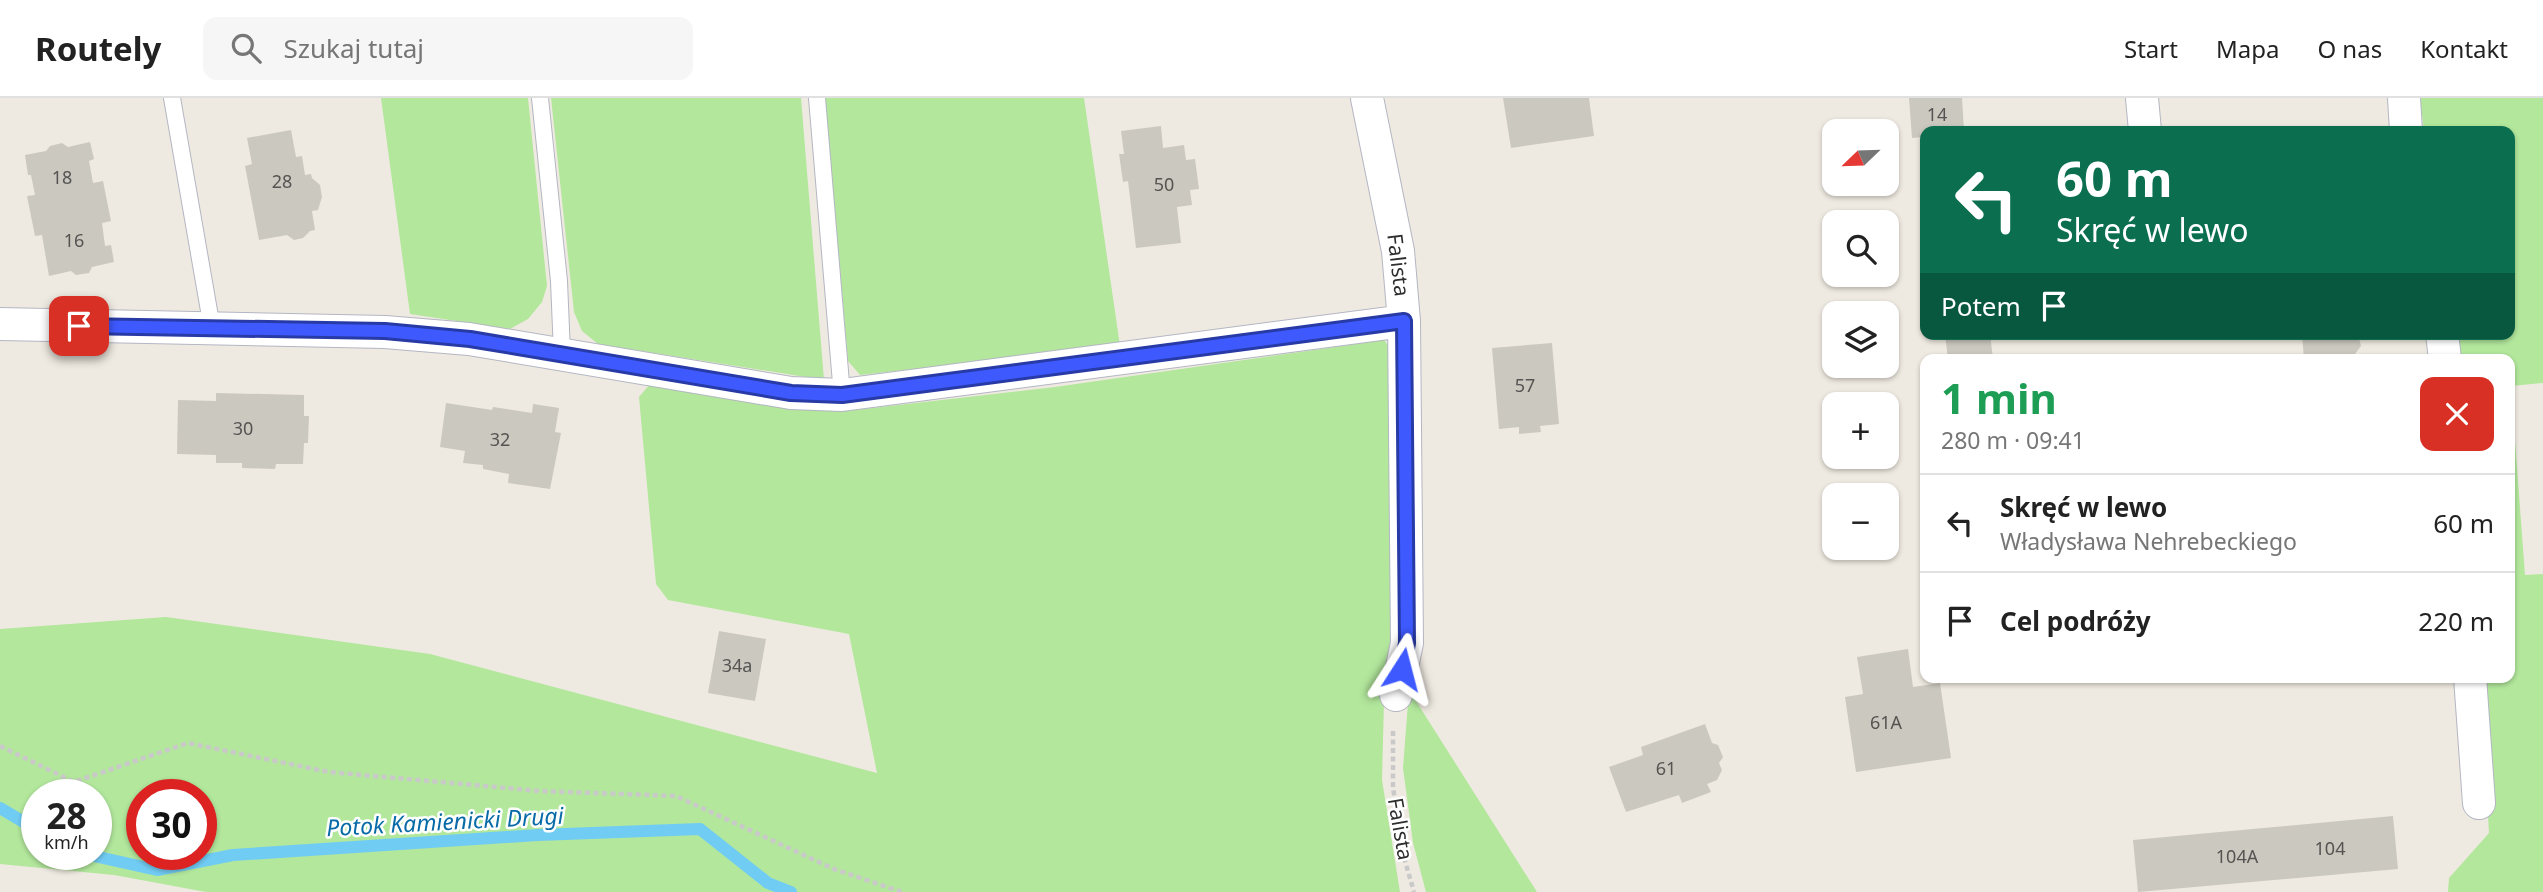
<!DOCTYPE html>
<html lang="pl">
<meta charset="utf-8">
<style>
:root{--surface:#fff;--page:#f6f6f6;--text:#222;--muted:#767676;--line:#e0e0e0}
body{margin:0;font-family:"Noto Sans",sans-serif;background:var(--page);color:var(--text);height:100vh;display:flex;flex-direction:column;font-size:26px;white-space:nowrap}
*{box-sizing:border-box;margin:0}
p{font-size:23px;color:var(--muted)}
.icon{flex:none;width:38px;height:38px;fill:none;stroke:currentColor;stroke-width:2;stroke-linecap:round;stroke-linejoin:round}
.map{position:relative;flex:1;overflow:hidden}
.panel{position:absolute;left:1920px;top:256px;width:595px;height:329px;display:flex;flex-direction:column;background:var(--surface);border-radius:14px;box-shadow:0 2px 5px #0004}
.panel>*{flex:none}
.banner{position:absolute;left:1920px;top:28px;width:595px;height:214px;border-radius:14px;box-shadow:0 2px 5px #0004;background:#0b6e4f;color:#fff;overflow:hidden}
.needle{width:46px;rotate:247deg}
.buttons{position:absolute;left:1822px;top:21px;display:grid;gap:14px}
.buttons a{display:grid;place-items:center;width:77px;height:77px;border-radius:14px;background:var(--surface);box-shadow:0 2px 5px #0004;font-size:35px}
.speed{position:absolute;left:21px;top:681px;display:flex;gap:14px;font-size:35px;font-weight:700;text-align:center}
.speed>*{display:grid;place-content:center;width:91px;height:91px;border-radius:50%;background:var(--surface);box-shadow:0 2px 5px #0004;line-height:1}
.speed small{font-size:18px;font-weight:400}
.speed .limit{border:10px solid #d22;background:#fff;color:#111}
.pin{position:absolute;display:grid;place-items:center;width:60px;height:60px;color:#fff;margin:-30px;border-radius:14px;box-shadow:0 4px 10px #0006}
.me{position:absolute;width:77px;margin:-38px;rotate:9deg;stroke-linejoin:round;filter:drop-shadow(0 0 5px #0008)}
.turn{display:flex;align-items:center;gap:24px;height:147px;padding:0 21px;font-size:32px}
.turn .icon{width:91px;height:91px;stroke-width:2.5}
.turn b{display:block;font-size:49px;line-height:60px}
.then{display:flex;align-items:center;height:66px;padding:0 21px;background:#0003;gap:14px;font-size:26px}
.round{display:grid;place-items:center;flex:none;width:74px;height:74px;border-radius:14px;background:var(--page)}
.overview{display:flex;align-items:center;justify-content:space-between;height:119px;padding:0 21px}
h1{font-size:42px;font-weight:700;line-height:52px;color:#1e9e55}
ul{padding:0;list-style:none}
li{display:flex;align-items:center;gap:21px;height:98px;padding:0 21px;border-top:2px solid var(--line)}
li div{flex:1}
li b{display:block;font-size:26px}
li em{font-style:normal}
header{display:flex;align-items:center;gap:42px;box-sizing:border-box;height:98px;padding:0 35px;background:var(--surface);border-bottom:2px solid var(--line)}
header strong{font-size:33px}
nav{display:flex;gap:38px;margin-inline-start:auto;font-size:24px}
.search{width:490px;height:63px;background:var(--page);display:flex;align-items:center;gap:18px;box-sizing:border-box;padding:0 24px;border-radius:14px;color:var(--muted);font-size:26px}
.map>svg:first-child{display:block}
.green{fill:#b2e79c;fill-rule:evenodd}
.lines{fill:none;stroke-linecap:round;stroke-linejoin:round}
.stream{stroke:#71ccf4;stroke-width:12}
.building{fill:#cbc8bf}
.lane-casing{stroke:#b4b6c2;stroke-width:18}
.street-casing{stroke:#b4b6c2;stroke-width:34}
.path{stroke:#c9c9c9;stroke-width:4.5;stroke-dasharray:5 3.5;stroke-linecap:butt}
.lane{stroke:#fff;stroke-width:16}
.street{stroke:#fff;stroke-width:32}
.route-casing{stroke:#283aa6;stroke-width:18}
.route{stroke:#3e5aff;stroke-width:12}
.labels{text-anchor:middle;stroke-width:5;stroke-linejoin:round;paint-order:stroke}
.number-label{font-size:18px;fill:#555452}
.street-label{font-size:21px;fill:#2e2e2e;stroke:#fff}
.water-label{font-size:23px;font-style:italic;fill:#086ba8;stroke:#fff}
</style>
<header>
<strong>Routely</strong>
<div class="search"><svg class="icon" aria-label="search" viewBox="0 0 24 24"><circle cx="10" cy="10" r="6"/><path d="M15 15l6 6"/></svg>Szukaj tutaj</div>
<nav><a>Start</a><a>Mapa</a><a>O nas</a><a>Kontakt</a></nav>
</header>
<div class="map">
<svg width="2543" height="794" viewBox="0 0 2543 794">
<rect width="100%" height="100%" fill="#efeae1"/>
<!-- green -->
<path class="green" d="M381,0H528L547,188L542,204L528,221L510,231L410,216Z
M551,0H801L824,282L598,246L582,233L574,214Z
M825,0H1084L1120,248L860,277L848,263Z
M2420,0H2543V285L2511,288L2525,477L2543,476V794H2448L2449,780L2489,735L2480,579H2510V261H2457L2453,236H2510V33H2424Z
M1384,242L1392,253L1394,554L1384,603L1382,682L1400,794H206L114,777L0,766V531L166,519L430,556L877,675L849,536L668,502L656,486L639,299L650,286L791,310L846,313L1055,289ZM37,696H96V756H37ZM142,696H201V756H142Z
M1409,592L1537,794H1426L1413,745L1403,670Z"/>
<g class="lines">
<!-- stream -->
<path class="stream" d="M0,710L37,732
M85,756L157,772L233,757L538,737L700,731L768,785L791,794"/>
</g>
<!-- building -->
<path class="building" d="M1503,0H1589L1594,38L1511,50Z
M1909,0H1962L1964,33H1925V39L1912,40Z
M1161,28L1163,50L1184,47L1186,62L1195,61L1199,91L1190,92L1192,107L1177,109L1181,145L1136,150L1128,83L1123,84L1119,56H1124L1121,33Z
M291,32L296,59L302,58L305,77L311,76L312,80L320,87L322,99L318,112L312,113L315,132L310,133L303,140L294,142L287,137L259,142L245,68L252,66L247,40Z
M90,44L94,61L89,63L93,85L103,83L111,123L102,125L105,148L111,147L114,164L92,169L89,175L76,177L71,173L49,178L42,137L35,138L27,98L35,97L31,77H28L25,57L46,53L50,48L62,45L68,49Z
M1945,236H1990L1993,261H1948Z
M2302,236H2358L2361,248L2355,256V261H2304Z
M1552,245L1559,326L1540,328L1541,334L1519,336V329L1499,331L1492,250Z
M216,295L304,297V318H309L308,345H304L303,366H276L275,371L242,370V365H216V357L177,356L178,302L216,303Z
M446,305L492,312L493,309L532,315L533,306L559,310L555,334L561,335L550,391L508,385L509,376L483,371V367L463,365L465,353L440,349Z
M719,533L766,541L755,603L708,595Z
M1908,551L1913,589L1940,585L1951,660L1856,674L1845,599L1863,596L1857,559Z
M1705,626L1712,645L1718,647L1723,659L1719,665L1722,672L1717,682L1707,686L1711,694L1682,705L1679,697L1626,714L1609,669L1643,657L1641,649Z
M2393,718L2398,771L2138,794L2133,742Z"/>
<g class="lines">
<defs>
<path id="lane" d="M172,0L212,230
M540,0L559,183L562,255
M817,0L842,297"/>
<path id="street" d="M1367,0L1398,153L1404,223L1407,545L1396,597
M2142,0L2145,33
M2404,0L2406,33
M0,226L385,234L469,241L791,295L842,297L1404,223
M2442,236L2445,261
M2470,579L2479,705"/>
</defs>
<!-- lane casing -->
<use href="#lane" class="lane-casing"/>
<!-- street casing -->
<use href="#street" class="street-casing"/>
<!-- path -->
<path class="path" d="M1393,633V690L1405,763L1414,794
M0,648L74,684L188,645L329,674L540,693L676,698L834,771L902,794"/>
<!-- lane -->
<use href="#lane" class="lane"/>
<!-- street -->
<use href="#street" class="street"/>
</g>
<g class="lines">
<defs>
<path id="route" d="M79,228L385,233L470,241L791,295L842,297L1404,223L1407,545L1402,571"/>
</defs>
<!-- route casing -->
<use href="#route" class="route-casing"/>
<!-- route -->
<use href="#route" class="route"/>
</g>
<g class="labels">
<!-- number labels -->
<g class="number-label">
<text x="1937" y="23">14</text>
<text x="62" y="86">18</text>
<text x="282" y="90">28</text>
<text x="1164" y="93">50</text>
<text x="74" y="149">16</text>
<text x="1525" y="294">57</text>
<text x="243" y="337">30</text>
<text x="500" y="348">32</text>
<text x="737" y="574">34a</text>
<text x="1886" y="631">61A</text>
<text x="1666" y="677">61</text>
<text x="2330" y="757">104</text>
<text x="2237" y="765">104A</text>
</g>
<!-- street labels -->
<g class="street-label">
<text transform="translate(1398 167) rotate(83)" y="7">Falista</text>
<text transform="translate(1400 731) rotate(80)" y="7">Falista</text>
</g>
<!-- water labels -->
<g class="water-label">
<text transform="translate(445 724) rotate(-3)" y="8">Potok Kamienicki Drugi</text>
</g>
</g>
</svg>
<div class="buttons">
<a><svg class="needle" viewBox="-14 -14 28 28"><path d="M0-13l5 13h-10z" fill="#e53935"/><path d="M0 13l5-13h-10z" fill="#767676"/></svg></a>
<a><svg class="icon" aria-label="search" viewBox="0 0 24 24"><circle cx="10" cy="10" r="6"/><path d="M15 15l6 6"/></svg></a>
<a><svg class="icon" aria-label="layers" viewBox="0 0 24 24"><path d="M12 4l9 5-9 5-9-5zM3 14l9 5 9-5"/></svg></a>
<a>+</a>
<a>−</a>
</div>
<div class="speed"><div>28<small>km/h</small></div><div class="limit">30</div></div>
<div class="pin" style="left:79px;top:228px;background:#d93025"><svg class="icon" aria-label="arrive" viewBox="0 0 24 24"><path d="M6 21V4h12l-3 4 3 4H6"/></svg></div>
<svg class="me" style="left:1402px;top:571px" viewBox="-20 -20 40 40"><path d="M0-17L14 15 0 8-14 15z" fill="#3e5aff" stroke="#fff" stroke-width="4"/></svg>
<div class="banner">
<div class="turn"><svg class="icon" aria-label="left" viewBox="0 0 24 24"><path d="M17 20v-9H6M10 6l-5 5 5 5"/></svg><div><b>60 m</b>Skręć w lewo</div></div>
<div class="then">Potem<svg class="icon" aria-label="arrive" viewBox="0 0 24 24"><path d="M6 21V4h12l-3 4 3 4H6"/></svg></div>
</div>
<section class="panel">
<div class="overview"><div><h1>1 min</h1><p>280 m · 09:41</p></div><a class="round" style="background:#d93025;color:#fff"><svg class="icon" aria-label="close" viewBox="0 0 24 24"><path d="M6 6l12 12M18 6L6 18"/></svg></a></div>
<ul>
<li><svg class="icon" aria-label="left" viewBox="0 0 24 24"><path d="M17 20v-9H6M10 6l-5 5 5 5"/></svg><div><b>Skręć w lewo</b><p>Władysława Nehrebeckiego</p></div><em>60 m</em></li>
<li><svg class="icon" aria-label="arrive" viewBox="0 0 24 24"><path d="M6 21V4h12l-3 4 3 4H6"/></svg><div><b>Cel podróży</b></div><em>220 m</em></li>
</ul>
</section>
</div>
